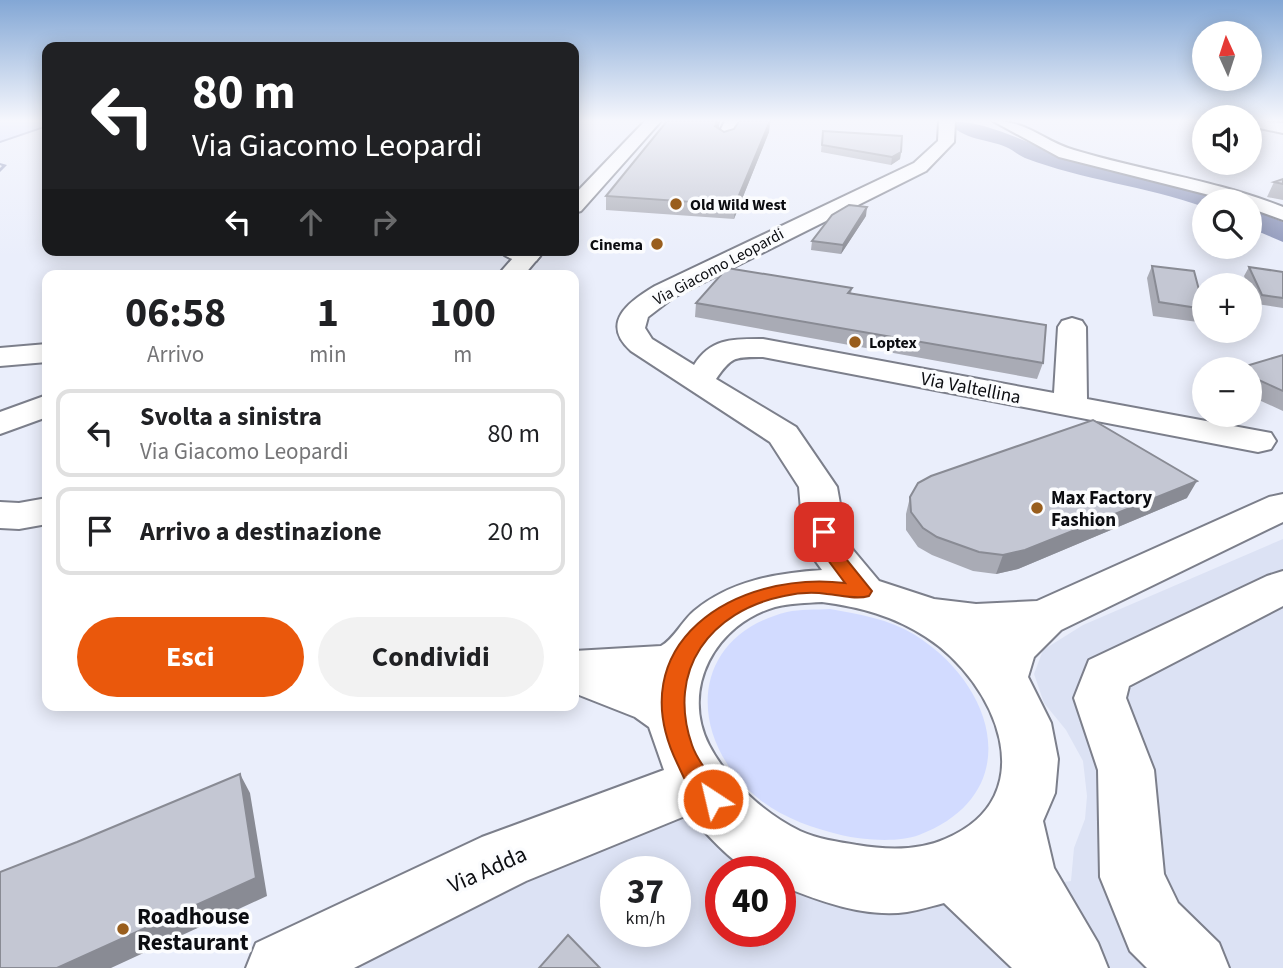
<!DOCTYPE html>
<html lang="it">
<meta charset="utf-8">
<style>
:root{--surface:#fff;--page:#f2f2f2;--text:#202124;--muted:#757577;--line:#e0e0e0;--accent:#ea580c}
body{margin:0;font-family:"Source Sans 3",sans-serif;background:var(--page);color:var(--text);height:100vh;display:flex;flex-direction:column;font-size:26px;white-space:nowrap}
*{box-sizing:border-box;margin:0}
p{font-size:23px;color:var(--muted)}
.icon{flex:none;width:38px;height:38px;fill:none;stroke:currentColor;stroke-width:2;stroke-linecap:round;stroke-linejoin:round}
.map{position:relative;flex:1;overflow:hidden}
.drawer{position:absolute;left:42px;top:270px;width:537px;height:441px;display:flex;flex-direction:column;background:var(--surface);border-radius:14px;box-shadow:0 4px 18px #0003}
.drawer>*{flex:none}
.hud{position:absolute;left:42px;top:42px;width:537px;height:214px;border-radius:14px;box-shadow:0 4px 18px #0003;background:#202124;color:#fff;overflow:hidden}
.needle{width:46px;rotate:357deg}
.buttons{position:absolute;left:1192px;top:21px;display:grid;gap:14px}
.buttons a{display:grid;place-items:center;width:70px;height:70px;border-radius:50%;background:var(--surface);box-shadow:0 4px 18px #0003;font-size:35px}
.speed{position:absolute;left:600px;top:856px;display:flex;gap:14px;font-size:35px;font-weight:700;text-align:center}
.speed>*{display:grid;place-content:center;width:91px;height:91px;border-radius:50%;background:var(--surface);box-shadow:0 4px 18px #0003;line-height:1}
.speed small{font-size:18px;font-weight:400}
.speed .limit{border:10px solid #d22;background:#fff;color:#111}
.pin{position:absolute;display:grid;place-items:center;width:60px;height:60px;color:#fff;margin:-30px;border-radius:14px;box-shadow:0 4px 10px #0006}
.me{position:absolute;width:77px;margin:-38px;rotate:325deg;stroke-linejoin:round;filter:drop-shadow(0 0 5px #0008)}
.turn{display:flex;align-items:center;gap:24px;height:147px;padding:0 35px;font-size:32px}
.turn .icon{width:91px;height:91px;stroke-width:2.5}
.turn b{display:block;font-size:49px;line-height:60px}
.lanes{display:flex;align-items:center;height:66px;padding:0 35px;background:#0003;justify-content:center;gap:35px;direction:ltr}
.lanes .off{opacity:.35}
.eta{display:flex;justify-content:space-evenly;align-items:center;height:119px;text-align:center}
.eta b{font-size:42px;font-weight:700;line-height:49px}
.primary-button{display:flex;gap:14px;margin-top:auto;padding:14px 35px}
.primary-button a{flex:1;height:80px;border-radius:42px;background:var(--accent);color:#fff;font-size:28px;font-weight:700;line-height:80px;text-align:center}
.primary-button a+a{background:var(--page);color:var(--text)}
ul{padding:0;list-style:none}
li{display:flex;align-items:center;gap:21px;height:88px;margin:0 14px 10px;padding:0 21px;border:4px solid var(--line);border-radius:14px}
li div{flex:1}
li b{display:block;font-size:26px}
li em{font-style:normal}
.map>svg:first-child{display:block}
.built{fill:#dce2f4;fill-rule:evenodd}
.green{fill:#d2dbff}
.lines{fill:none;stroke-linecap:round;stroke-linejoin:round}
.stream{fill:#8b94b8;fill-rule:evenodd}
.river{fill:#8b94b8;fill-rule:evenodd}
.minor-casing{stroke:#7c7f8b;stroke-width:4}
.major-casing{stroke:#7c7f8b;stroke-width:4}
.minor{fill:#fff;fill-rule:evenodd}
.major{fill:#fff;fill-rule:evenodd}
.wall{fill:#a9abb5}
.shaded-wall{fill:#898b94}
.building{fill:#c4c7d3;stroke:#898b94;stroke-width:2}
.route{fill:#ea580c;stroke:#983908;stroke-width:2}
.poi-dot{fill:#995e1d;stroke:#fbfcfe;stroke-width:2.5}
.labels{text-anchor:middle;stroke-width:7;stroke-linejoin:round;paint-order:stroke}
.far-poi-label{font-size:16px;font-weight:bold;fill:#0c0d11;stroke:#fbfcfe;text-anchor:start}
.far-street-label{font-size:16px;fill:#0c0d11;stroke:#fbfcfe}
.street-label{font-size:19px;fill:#0c0d11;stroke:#fbfcfe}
.poi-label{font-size:19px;font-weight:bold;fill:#0c0d11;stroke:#fbfcfe;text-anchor:start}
.near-street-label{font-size:23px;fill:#0c0d11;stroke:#fbfcfe}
.near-poi-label{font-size:23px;font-weight:bold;fill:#0c0d11;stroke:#fbfcfe;text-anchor:start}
</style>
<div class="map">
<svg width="1283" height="968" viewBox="0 0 1283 968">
<rect width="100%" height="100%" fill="#eaeefb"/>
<!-- built -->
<path class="built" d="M1283,539V968H305L698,802L936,900L1071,881L1074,848L1085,819L1087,796L1083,761L1066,730L1044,703L1034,674L1043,650L1083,625ZM616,872H676V931H616ZM721,872H780V931H721Z"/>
<!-- green -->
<path class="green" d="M0,121H47V127L0,143Z
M830,609C859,614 889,619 915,635C997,686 1026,794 919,835C898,843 862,840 841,835C812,828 783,818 759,799C686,740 687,637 787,612C800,609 816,610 830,609Z"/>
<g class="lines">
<!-- stream -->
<path class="stream" d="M47,125V127L0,143V141Z
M0,163L7,165L0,172V168L2,166L0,165Z"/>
<!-- river -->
<path class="river" d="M948,121C992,121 1029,146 1071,158C1122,172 1173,179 1223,195L1227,201H1204V207C1145,186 1083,180 1025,158C1018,155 1013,150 1006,147C988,139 961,140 948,121Z
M1250,209L1283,222V242L1250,228Z"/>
<defs>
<path id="minor" d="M725,121H741L731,140L725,142L717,137Z
M939,121H955L954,142L926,171L674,297L648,317L645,328L652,339L694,365C711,338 733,339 763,339L1054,393L1058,327L1062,321L1072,318L1082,321L1086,327L1087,399L1271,433L1276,441L1271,449L1258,452L763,357C735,357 732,356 716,379L796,427L837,487L845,532L853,550L879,581L934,599L976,604L1037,601L1269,497L1283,494V522L1061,630L1034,657L1028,677L1051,723L1058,759L1055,793L1043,821L1054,868L1098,943L1108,968H1012L944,903C932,906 919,910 907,912C865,918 819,901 780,885V872C772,872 760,874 752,871C735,866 701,829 690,814L526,881L354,968H246L256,943L482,837L664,770L649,727L635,717L574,693V651L661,646C674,639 682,621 694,611C730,581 776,573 822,570L812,556L803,532L799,487L770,442L631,351C600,323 628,302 655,286L914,163L938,141ZM822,602C860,607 894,616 926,637C996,682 1046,797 945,839C918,851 886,850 857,845C838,842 818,839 800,831C765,814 727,780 709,745C680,688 716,624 775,607C790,603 806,603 822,602Z
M993,121C1028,121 1043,141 1074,150C1143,171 1215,180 1283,207V220L1250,208V201H1233L1059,157Z
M1250,121L1283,123V133L1250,126Z
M499,250H534L540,256L536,261C525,264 507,260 499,250Z
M47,344V362L0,366V348Z
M1283,571V606L1129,686L1126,698L1154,770L1164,874L1178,903L1219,943L1229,968H1147L1130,951L1100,877L1098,770L1074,698L1089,660L1267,576Z"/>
<path id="major" d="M645,121H661L581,211L574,213V195Z
M520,250H545L524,275H498Z
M47,395V417L0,434V412Z
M47,498V524L19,529L0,528V502L19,503Z"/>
</defs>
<!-- minor casing -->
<use href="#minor" class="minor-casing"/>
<!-- major casing -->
<use href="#major" class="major-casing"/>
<!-- minor -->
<use href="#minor" class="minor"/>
<!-- major -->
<use href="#major" class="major"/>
</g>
<!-- wall -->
<path class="wall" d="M770,121L769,132L734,219L606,210V196L719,126V128L724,132Z
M823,131L901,152L900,159L891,165L821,152Z
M1283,179V200L1267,197L1274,182Z
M866,216L841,254L811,250L812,241Z
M1152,266L1204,309L1198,322L1153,316L1147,278Z
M1249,267L1283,272V308L1257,304L1250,288V285H1248L1244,276Z
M852,288L851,293L1043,363L1037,379L695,317L696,303Z
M1283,355V411L1250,396V369Z
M910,497L1187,498L1018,569L996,574L973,571L932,555L918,547L906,530V514Z"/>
<!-- shaded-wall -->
<path class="shaded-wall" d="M717,121H720L719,126L714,138L715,126Z
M770,121L769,132L734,219L735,205Z
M901,152L900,159L891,165L892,157Z
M867,207L866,216L841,254L843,245Z
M1197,481L1187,498L1018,569L996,574L1003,555Z
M240,774L250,793L267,896L111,968H57Z"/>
<!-- building -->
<path class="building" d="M667,121H717L715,126L724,132L734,129L739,121H770L735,205L606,196Z
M823,131L902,136L901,152L892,157L822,145Z
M1283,179V184L1274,182Z
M849,205L867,207L843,245L812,241L832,215Z
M1152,266L1194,271L1204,309L1159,302Z
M1249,267L1283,272V298L1262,295Z
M727,268L852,288L848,293L1046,325L1043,363L696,303Z
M1283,355V391L1250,376V369H1236Z
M1093,420L1197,481L1025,550L1003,555L979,552L937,537L923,528L911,512L910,497L918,483L931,476Z
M240,774L256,878L57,968H0V872L77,842Z
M568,935L600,968H539Z"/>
<!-- sky -->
<linearGradient id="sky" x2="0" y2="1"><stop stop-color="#83a7d5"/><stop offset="0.47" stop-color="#f6f7fd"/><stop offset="1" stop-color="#f6f7fd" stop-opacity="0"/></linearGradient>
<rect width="1283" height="257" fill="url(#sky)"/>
<!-- route -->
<path class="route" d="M824,526L830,528L842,554L872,591L869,596C856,600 840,595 827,594C814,592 797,593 784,596C710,611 666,670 692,745C699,766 716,780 725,799L721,807L713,810C694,803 686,782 678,765C618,644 735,570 845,583L825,556L816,532Z"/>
<!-- markers -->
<g class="poi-dot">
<circle cx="676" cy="204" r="7"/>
<circle cx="657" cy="244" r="7"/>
<circle cx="855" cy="342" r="7"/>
<circle cx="1037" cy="508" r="7"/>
<circle cx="123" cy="929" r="7"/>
</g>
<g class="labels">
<!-- far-poi labels -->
<g class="far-poi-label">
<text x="690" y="210">Old Wild West</text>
<text x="643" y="250" text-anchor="end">Cinema</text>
<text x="869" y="348">Loptex</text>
</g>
<!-- far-street labels -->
<g class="far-street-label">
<text transform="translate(718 266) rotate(-28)" y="6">Via Giacomo Leopardi</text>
</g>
<!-- street labels -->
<g class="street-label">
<text transform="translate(971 387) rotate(11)" y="7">Via Valtellina</text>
</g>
<!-- poi labels -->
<g class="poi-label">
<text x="1051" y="504">Max Factory<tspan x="1051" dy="22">Fashion</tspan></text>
</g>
<!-- near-street labels -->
<g class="near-street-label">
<text transform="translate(487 869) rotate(-24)" y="8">Via Adda</text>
</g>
<!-- near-poi labels -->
<g class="near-poi-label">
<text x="137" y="924">Roadhouse<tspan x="137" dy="26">Restaurant</tspan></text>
</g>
</g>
</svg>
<div class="buttons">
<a><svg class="needle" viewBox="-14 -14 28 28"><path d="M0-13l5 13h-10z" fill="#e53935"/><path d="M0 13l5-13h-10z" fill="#757577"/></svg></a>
<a><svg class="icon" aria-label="sound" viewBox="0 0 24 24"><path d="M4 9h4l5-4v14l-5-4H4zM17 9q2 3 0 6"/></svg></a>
<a><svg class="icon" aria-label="search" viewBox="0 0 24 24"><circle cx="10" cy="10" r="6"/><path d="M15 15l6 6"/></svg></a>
<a>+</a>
<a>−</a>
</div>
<div class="speed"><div>37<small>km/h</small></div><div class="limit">40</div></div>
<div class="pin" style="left:824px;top:532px;background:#d93025"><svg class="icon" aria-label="arrive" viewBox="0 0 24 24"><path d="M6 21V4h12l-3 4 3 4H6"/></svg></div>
<svg class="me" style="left:713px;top:799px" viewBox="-20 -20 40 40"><circle r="17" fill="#ea580c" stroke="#fff" stroke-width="3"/><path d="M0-11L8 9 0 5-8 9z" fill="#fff"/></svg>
<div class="hud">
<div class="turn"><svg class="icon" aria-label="left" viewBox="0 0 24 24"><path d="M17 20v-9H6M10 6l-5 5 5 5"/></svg><div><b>80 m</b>Via Giacomo Leopardi</div></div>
<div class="lanes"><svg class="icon" aria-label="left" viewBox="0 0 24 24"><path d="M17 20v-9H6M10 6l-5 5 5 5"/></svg><svg class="icon off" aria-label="ahead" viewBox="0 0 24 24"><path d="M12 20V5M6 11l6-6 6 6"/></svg><svg class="icon off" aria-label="right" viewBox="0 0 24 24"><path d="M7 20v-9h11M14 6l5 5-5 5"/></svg></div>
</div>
<section class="drawer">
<div class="eta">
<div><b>06:58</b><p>Arrivo</p></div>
<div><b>1</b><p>min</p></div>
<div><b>100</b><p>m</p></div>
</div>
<ul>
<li><svg class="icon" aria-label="left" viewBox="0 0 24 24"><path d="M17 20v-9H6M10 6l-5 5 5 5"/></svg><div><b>Svolta a sinistra</b><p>Via Giacomo Leopardi</p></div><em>80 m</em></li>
<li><svg class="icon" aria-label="arrive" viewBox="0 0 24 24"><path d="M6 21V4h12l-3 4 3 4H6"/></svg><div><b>Arrivo a destinazione</b></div><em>20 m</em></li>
</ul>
<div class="primary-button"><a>Esci</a><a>Condividi</a></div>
</section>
</div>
